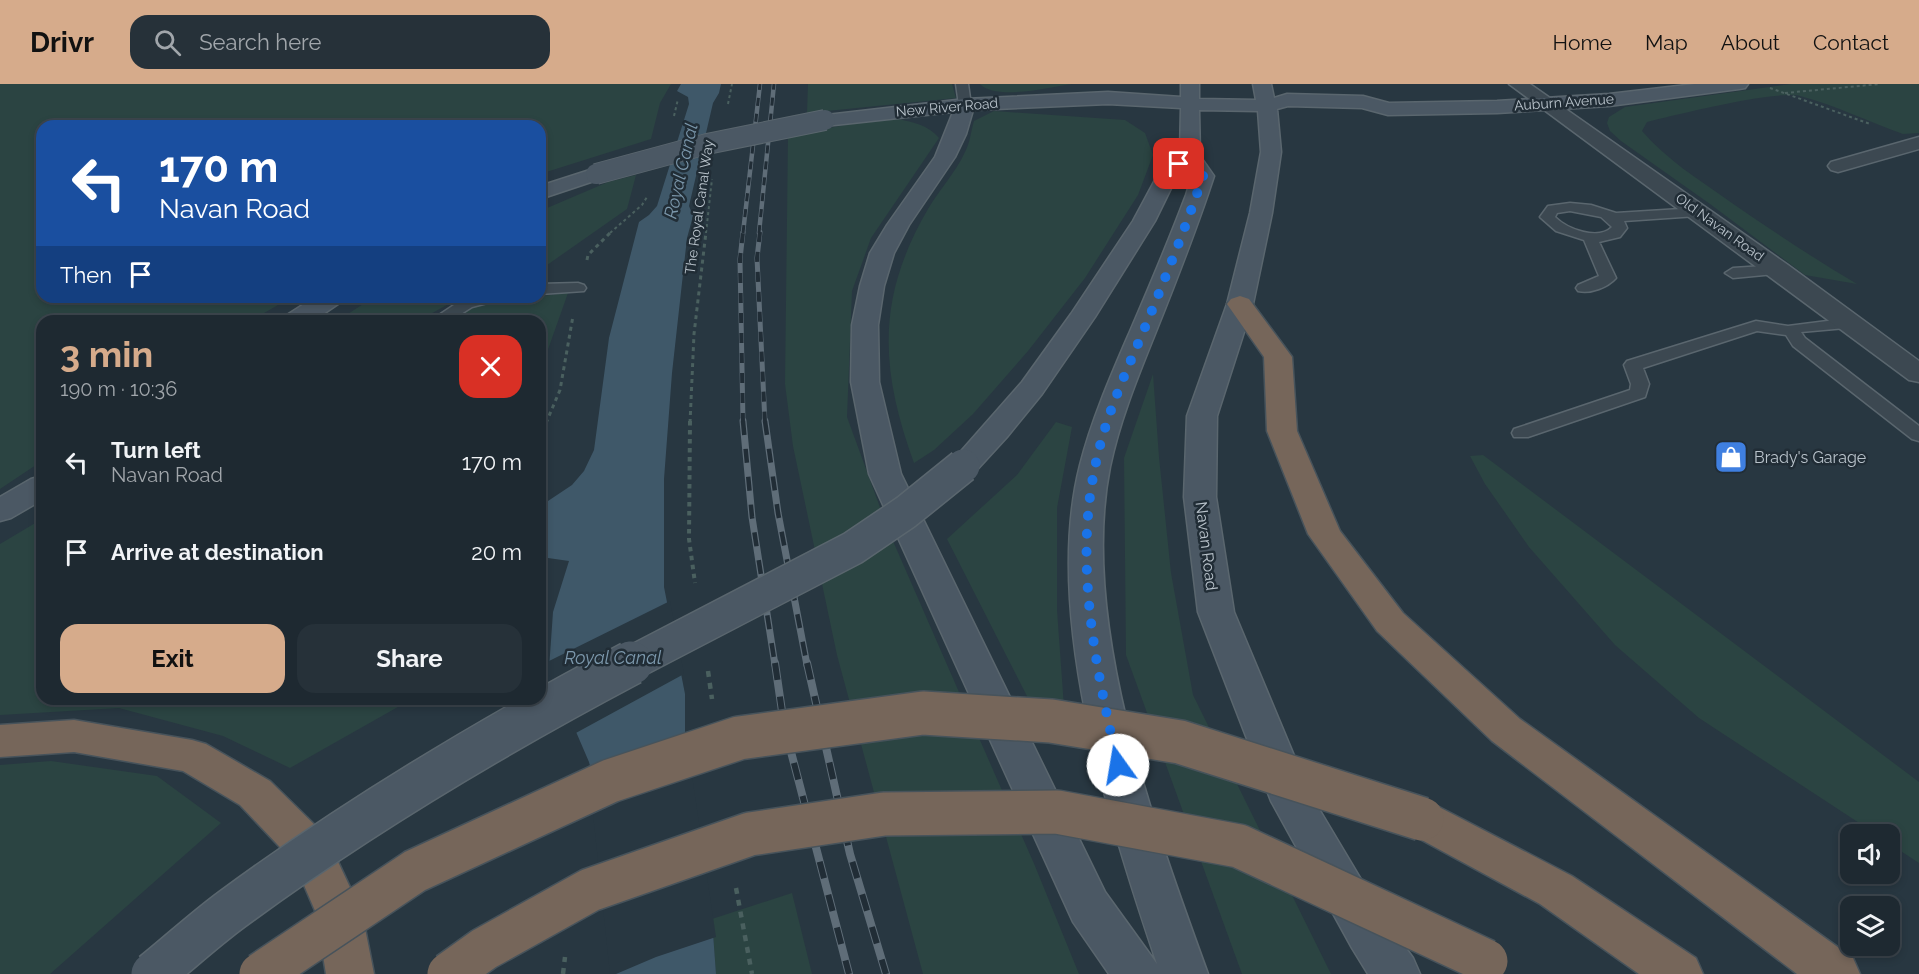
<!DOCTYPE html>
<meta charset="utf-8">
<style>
:root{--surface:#1e2931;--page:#263139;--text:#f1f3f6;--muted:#a1a6ab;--line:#3c454d;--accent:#d6ab8b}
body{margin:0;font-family:Raleway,sans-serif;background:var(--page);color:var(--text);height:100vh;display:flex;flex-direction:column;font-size:22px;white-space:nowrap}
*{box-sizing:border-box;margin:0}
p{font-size:20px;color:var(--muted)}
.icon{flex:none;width:33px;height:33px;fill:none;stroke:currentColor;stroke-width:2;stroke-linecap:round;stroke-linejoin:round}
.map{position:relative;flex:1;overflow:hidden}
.panel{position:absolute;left:36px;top:231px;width:510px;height:390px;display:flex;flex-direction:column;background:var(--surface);border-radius:18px;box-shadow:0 3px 9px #0003,0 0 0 2px var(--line)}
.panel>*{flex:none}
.banner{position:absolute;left:36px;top:36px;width:510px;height:183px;border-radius:18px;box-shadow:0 3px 9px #0003,0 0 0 2px var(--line);background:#1a4fa0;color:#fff;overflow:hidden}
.buttons{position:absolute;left:1840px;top:740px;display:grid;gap:12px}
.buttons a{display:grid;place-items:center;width:60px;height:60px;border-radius:12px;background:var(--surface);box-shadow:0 3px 9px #0003,0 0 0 2px var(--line);font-size:30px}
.pin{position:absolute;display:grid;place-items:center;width:51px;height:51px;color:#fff;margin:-26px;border-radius:12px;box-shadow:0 3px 9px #0006}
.me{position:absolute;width:66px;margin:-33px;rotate:347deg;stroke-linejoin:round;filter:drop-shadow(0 0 4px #0008)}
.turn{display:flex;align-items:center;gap:21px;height:126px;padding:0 24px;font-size:27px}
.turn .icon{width:78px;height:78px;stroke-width:2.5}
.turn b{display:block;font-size:42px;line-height:51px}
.then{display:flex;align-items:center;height:57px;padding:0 24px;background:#0003;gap:12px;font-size:22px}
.round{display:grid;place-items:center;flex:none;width:63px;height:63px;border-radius:18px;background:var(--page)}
.overview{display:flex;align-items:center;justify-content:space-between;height:102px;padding:0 24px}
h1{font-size:36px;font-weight:700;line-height:45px;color:var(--accent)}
.primary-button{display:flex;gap:12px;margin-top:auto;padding:12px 24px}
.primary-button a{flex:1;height:69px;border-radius:18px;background:var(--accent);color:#111;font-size:24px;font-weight:700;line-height:69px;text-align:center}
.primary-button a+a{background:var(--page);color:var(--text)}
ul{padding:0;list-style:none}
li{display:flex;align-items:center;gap:18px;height:90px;padding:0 24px}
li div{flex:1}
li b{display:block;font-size:22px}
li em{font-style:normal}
header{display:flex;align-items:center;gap:36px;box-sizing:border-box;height:84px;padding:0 30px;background:var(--accent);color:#111}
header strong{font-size:28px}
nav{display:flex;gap:33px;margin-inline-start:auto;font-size:21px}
.search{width:420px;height:54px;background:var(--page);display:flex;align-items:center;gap:15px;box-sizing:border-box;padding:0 21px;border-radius:18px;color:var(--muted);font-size:22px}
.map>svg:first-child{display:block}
.green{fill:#2b4442}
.water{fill:#3f5869}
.pier{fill:#283741}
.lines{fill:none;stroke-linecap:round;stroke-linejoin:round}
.lane-casing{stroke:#5a666e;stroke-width:3}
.street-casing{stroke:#5a666e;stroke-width:3}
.secondary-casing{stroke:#5a666e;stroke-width:3}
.highway-casing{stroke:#47535b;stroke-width:3}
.path-far3{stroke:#4a605f;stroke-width:2;stroke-dasharray:3 3;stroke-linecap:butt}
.path-far2{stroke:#4a605f;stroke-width:3;stroke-dasharray:4 4;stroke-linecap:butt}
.path-far1{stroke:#4a605f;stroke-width:4;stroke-dasharray:4.5 4.5;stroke-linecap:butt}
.path{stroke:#4a605f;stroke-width:4.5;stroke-dasharray:6 6;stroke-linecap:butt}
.lane{fill:#3c4851;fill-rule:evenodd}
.street{fill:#3c4851;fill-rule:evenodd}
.secondary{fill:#4b5864;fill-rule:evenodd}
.highway{fill:#76665a;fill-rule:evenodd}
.rail-far3-casing{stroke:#5f6d78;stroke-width:4.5}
.rail-far2-casing{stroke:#5f6d78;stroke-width:5}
.rail-far1-casing{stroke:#5f6d78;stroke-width:7}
.rail-casing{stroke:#5f6d78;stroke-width:8}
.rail-far3{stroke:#212d36;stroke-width:3;stroke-dasharray:8;stroke-linecap:butt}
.rail-far2{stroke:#212d36;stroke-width:4;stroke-dasharray:10;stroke-linecap:butt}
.rail-far1{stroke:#212d36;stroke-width:4.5;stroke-dasharray:14;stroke-linecap:butt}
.rail{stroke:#212d36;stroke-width:6;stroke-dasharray:17;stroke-linecap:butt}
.secondary-bridge-far2-casing{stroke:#5a666e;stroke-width:22;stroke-linecap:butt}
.secondary-bridge-far1-casing{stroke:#5a666e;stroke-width:36;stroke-linecap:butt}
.secondary-bridge-casing{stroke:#5a666e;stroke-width:46;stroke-linecap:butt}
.highway-bridge-casing{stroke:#47535b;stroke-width:46;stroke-linecap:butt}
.secondary-bridge-far2{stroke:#4b5864;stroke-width:20}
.secondary-bridge-far1{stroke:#4b5864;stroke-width:33}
.secondary-bridge{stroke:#4b5864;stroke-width:43}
.highway-bridge{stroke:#76665a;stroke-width:43}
.route{stroke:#1a73e8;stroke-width:10;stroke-dasharray:0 18}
.labels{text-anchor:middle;stroke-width:5;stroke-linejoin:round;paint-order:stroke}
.far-street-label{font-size:14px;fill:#b9c3cb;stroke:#212d36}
.poi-label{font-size:16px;fill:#b9c3cb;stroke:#212d36;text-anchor:start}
.street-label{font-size:16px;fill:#b9c3cb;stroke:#212d36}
.water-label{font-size:18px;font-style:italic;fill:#7c98ac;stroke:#212d36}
</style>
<header>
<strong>Drivr</strong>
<div class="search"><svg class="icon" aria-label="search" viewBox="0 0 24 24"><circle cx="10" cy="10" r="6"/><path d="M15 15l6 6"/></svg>Search here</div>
<nav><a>Home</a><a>Map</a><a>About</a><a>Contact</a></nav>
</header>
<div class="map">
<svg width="1919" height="890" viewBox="0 0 1919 890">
<rect width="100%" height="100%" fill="#283741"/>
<!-- green -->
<path class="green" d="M0,0H671L660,19L651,55L540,90V42H42V213H292L250,237H42V377L0,405Z
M808,0H952L956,14L807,29Z
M980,0H1072C1051,3 996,17 980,0Z
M1791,0H1919V49L1903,50C1869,38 1835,21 1800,12C1776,6 1675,31 1647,38L1642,47C1667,76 1698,95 1729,117C1771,146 1813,174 1857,200L1805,191L1710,120L1621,57L1610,47L1607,39L1609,33L1625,23Z
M994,27L1125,36L1145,49L1153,71L1138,111L1085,194L1028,267L973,330L934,366L914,379C880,285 876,214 928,125C939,106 956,88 965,68C970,59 971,47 974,37Z
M898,35C913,38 928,41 939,54L871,154L852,207L847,333L889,448L1035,782L1079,890H923L837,571L793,362L785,300L788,52L855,39Z
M636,91L627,125L540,186V127L608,98Z
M568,209L540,288V237H455L474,220Z
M374,213H461L418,237H337Z
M1153,290L1159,373L1171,489L1193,611L1331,890H1242L1126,571L1124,374Z
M1056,338L1072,343L1057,424V526L1064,623L1030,618L947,455L1017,391Z
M1483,371L1919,698V779L1890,760V750H1876L1699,634L1615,561L1529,463L1485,400L1470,372Z
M42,435V615H412L290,684L223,652L119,624L0,631V460Z
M51,677L157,692L221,739L50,890H0V681Z
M792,809L812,890H716L712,835Z"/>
<!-- water -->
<path class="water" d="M681,0H721L719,9L713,19L689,122L693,132L687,154L672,289L664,395V503L685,610V665L712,835L716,890H613L593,694L589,678L549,585L553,528L569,477L548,474C536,461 542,436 545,419L572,401L584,387L594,366L609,254L639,138L649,131L657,122L689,20L688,13L677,7Z"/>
<!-- pier -->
<path class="pier" d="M670,517L684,590L574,650L547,586V578Z
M667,656L688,665L716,853L656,873L616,890H610L588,683Z"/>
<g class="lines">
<defs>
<path id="lane" d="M956,0H968L971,21L969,24H961L959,21Z
M1570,119L1591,121L1616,129L1697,124L1704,128L1697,132L1624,137L1627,144L1620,153L1599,158L1616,194C1608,203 1591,210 1578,207L1576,204L1578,201L1599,192L1584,156L1556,147L1540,133L1548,122ZM1570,127L1601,133L1612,143C1598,157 1567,145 1555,133L1557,129Z
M1779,181L1784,183L1787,186L1784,189L1733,194L1725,189L1733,184Z
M578,199L584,201L586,204L584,207L540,210V200Z
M474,213H501L499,216L472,223L450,237H430L460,217Z
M1851,234L1857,235L1859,239L1857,243L1801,248L1805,254L1919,342V357L1912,355L1793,262L1786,251L1757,247L1643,284L1649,300L1645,313L1528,353H1514L1512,349L1514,345L1630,306L1631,300L1624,281L1627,277L1756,237L1788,242Z"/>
<path id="street" d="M1509,0H1530L1788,181L1919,277V298L1909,296Z
M1919,53V65L1838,88L1831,86L1828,82L1831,78Z"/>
<path id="secondary" d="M1181,0H1199V15L1256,16L1253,0H1271L1274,14L1287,10L1363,12L1389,19L1497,17L1609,10L1695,0H1748L1745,4L1739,5L1609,22L1497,29L1388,31L1362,24L1288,22L1277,25L1281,68L1272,129L1253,220L1217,332L1216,413L1234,528L1310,710L1384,834L1413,874L1420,890H1368L1352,864L1271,717L1198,528L1184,413L1187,332L1227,220L1250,129L1261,68L1258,27L1199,26L1200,72L1214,92C1197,144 1177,195 1157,245C1139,290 1120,335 1110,383C1079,539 1155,744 1208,890H1109L1073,838L869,390L851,298L852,241L860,202L870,169L887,141L935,73L953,28L825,42L818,40L815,36L818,32L965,15L1108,8L1181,13ZM1108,20L1181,24L1180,70L1162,83L1133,137L1071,230L1022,298L948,382L952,389L963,391L974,389L1007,353L1042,310L1095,233L1155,137L1178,90L1187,84L1192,92L1186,111C1169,156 1150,201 1131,245C1112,289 1092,334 1080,381C1042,530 1109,737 1157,880L1105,808L901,390L879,298L878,241L884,202L894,169L909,141L955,73L966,50L973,26Z
M596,84L603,86L607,90L603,94L540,115V102Z
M315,213H345L341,218L313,237H283L287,231Z
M42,392V416L11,434L0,437V413L31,395Z"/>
<path id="highway" d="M1240,212L1249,215L1292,273L1297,347L1340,447L1403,529L1520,635L1853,874L1860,890H1797L1492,657L1377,547L1308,450L1267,347L1264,273L1227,220L1231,215Z
M74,636L192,656L206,660L270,697L326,752L362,829L374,890H326L316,829L294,778L240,721L183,687L74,668L0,673V641Z
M1422,717L1437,722L1572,792L1696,874L1703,890H1639L1540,820L1407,748L1401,735L1407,722Z"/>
</defs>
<!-- lane casing -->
<use href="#lane" class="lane-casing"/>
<!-- street casing -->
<use href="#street" class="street-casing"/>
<!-- secondary casing -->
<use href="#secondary" class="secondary-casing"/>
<!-- highway casing -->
<use href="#highway" class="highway-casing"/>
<!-- path-far3 -->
<path class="path-far3" d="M1770,4L1870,40
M1785,9L1880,0
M728,20L732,0
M674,32L678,15
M610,149L642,121L647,113
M706,149L712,95"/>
<!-- path-far2 -->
<path class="path-far2" d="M587,176L588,171L611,148
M546,339L560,306L573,232
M690,339L694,250L706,148"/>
<!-- path-far1 -->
<path class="path-far1" d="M690,337L689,455L695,499
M540,353L547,337"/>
<!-- path -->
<path class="path" d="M708,587L712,615
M736,804L752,890
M563,890L565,873"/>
<!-- lane -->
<use href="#lane" class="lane"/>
<!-- street -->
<use href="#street" class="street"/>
<!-- secondary -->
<use href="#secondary" class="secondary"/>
<!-- highway -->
<use href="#highway" class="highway"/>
<defs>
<path id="rail-far3" d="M743,149L760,0
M759,149L774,0"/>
<path id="rail-far2" d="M760,148L757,174L765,339
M743,339L740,175L743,148"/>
<path id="rail-far1" d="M743,337L752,433L775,581
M765,337L778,429L807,581"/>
<path id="rail" d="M775,579L784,641L849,890
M807,579L850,770L886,890"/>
</defs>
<!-- rail-far3 casing -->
<use href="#rail-far3" class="rail-far3-casing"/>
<!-- rail-far2 casing -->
<use href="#rail-far2" class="rail-far2-casing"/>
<!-- rail-far1 casing -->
<use href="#rail-far1" class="rail-far1-casing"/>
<!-- rail casing -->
<use href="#rail" class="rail-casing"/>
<!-- rail-far3 -->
<use href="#rail-far3" class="rail-far3"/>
<!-- rail-far2 -->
<use href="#rail-far2" class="rail-far2"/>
<!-- rail-far1 -->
<use href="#rail-far1" class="rail-far1"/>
<!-- rail -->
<use href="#rail" class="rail"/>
<defs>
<path id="secondary-bridge-far2" d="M596,90L707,60L825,36"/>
<path id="secondary-bridge-far1" d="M628,581L853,464L906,428L963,382"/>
<path id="secondary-bridge" d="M153,890C179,869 204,846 231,826C357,733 493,652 631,579"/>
<path id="highway-bridge" d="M261,890L415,787L610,697L739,654L923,629L1051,637L1180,658L1422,735
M449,890L484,865L590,806L750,750L884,730L1057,728L1239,762L1486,877"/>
</defs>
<!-- secondary-bridge-far2 casing -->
<use href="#secondary-bridge-far2" class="secondary-bridge-far2-casing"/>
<!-- secondary-bridge-far1 casing -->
<use href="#secondary-bridge-far1" class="secondary-bridge-far1-casing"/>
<!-- secondary-bridge casing -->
<use href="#secondary-bridge" class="secondary-bridge-casing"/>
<!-- highway-bridge casing -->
<use href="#highway-bridge" class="highway-bridge-casing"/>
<!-- secondary-bridge-far2 -->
<use href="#secondary-bridge-far2" class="secondary-bridge-far2"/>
<!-- secondary-bridge-far1 -->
<use href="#secondary-bridge-far1" class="secondary-bridge-far1"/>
<!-- secondary-bridge -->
<use href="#secondary-bridge" class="secondary-bridge"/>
<!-- highway-bridge -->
<use href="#highway-bridge" class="highway-bridge"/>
</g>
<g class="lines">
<!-- route -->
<path class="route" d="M1118,681C1096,584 1074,482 1095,383C1105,333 1126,288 1146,241C1166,192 1186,143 1203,92L1190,72L1179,80"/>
</g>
<!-- icons -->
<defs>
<symbol id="shop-square" viewBox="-11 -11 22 22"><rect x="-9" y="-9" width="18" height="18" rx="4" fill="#3f7fe0" stroke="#212d36"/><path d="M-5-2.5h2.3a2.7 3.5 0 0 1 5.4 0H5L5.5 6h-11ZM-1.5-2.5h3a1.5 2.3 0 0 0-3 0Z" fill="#fff"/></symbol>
</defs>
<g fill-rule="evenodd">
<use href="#shop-square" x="1712" y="354" width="38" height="38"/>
</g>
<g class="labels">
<!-- far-street labels -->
<g class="far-street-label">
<text transform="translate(1564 18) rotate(-4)" y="5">Auburn Avenue</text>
<text transform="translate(947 23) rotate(-5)" y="5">New River Road</text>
<text transform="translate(699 123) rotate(-82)" y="5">The Royal Canal Way</text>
<text transform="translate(1720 143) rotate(36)" y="5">Old Navan Road</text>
</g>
<!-- poi labels -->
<g class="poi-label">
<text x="1754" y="379">Brady's Garage</text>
</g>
<!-- street labels -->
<g class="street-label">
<text transform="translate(1207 462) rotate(83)" y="6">Navan Road</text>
</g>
<!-- water labels -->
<g class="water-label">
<text transform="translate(681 87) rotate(-77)" y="6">Royal Canal</text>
<text x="613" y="580">Royal Canal</text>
</g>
</g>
</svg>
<div class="buttons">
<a><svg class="icon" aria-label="sound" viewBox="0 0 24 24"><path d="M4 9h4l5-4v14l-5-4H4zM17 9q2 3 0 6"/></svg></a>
<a><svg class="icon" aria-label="layers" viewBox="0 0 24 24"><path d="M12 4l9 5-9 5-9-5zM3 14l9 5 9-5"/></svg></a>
</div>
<div class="pin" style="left:1179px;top:80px;background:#d93025"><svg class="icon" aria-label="arrive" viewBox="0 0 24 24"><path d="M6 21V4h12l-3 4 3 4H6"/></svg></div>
<svg class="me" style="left:1118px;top:681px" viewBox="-20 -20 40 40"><circle r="19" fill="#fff"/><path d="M0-13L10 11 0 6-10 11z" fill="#1a73e8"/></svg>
<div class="banner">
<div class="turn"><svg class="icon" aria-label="left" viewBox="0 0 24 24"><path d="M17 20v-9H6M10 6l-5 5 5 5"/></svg><div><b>170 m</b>Navan Road</div></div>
<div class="then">Then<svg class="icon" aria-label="arrive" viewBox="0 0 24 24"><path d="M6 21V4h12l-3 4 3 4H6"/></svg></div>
</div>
<section class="panel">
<div class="overview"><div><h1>3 min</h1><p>190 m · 10:36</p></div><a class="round" style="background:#d93025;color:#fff"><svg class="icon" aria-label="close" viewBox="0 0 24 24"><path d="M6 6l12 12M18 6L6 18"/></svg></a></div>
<ul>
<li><svg class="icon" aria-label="left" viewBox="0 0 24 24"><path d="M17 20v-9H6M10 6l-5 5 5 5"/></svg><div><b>Turn left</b><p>Navan Road</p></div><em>170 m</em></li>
<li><svg class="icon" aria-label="arrive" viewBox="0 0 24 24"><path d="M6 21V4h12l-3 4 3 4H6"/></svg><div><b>Arrive at destination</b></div><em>20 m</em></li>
</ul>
<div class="primary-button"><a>Exit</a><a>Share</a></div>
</section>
</div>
